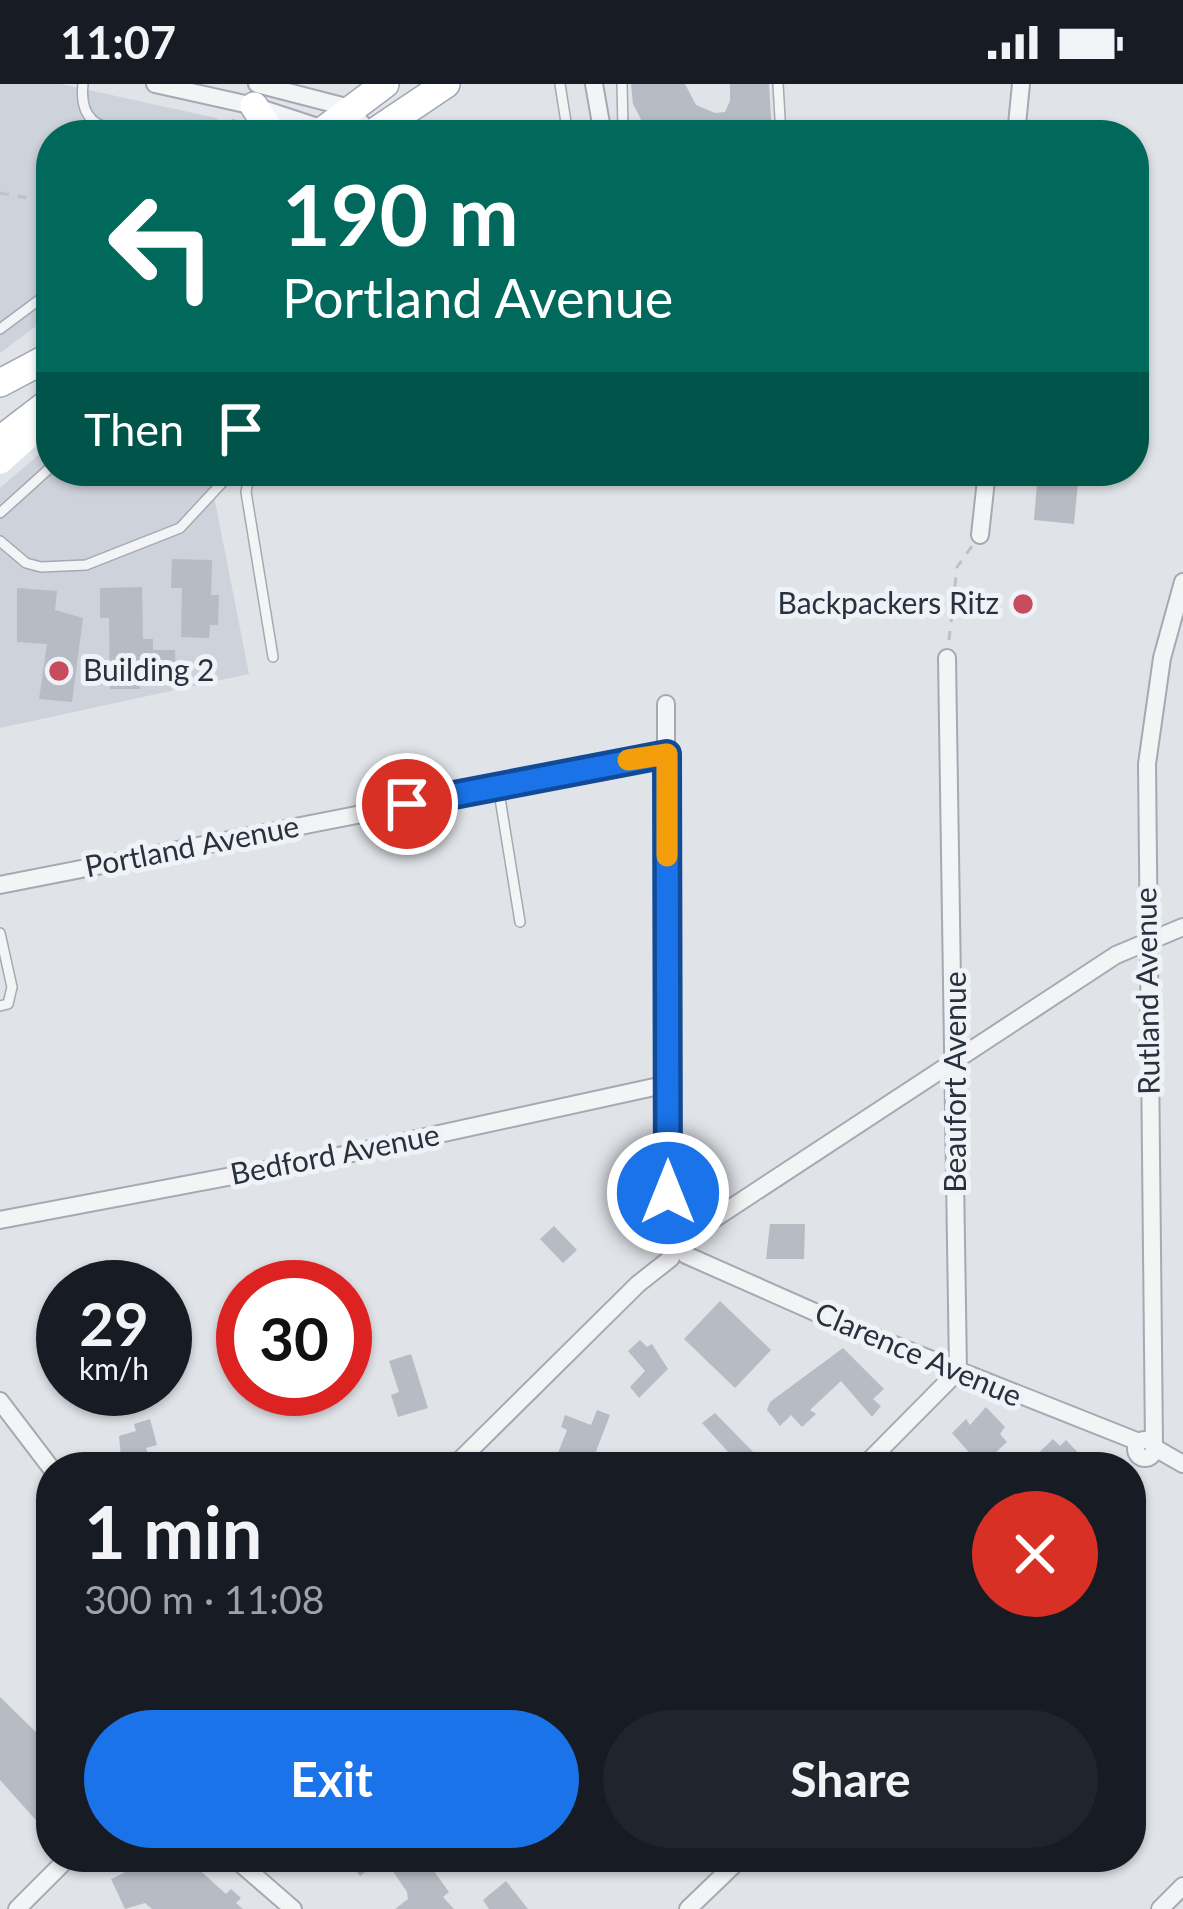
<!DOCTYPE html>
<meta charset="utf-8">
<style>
:root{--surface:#171b24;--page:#20242c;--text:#f1f3f6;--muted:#9ea1a6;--accent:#1a73e8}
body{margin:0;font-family:Lato,sans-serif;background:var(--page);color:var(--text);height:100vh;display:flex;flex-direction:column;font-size:45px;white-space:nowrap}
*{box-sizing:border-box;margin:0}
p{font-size:39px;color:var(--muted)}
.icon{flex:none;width:66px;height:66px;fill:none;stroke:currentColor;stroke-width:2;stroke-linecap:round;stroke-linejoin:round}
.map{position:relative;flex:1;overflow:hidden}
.details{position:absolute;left:36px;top:1368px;width:1110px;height:420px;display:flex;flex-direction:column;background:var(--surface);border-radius:48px;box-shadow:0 3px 9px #0004}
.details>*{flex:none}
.hud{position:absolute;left:36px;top:36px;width:1113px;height:366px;border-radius:48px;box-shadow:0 3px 9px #0004;background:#00695c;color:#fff;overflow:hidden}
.speed{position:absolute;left:36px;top:1176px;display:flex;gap:24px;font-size:60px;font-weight:700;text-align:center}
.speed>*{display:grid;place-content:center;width:156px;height:156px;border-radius:50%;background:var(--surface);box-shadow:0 3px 9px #0004;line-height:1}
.speed small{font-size:30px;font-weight:400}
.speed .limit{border:18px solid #d22;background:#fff;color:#111}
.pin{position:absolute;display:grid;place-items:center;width:102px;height:102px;color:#fff;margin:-51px;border:6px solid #fff;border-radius:50%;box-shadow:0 3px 12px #0007}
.me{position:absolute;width:132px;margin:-66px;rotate:0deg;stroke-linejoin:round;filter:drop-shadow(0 0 9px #0008)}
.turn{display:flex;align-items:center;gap:42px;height:252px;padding:0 48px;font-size:54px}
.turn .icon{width:156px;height:156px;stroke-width:2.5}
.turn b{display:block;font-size:84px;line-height:102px}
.then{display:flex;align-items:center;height:114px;padding:0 48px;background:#0003;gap:24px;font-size:45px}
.round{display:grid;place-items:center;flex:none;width:126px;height:126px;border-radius:63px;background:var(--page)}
.overview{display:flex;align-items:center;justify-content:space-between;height:204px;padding:0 48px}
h1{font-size:72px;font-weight:700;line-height:90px}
.cta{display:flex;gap:24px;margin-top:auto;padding:24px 48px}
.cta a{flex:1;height:138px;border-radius:72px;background:var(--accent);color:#fff;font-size:48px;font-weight:700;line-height:138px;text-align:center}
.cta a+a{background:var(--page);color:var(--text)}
.status{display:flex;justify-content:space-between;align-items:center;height:84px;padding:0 60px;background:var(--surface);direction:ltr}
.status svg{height:33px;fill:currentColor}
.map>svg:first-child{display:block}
.built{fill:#ced2da}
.building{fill:#b7bcc4}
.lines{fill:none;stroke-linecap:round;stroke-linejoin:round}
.service-casing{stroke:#a5aab2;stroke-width:12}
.minor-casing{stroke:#a5aab2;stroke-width:20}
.primary-casing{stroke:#a0a7b3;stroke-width:30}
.path{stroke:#bec1c6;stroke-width:3;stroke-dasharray:9 9;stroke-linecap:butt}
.service{stroke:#f2f4f6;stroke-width:9}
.minor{stroke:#f2f4f6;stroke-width:16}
.secondary{stroke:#fff;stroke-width:24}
.primary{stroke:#fff;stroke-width:27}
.route-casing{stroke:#114b97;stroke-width:30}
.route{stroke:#1a73e8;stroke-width:21}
.slow{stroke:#f59e0b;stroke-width:21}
.poi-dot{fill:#c64c5e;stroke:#eff2f6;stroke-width:4.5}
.labels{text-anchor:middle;stroke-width:10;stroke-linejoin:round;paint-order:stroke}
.poi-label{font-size:30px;fill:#29313e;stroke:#eff2f6;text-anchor:end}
.street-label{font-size:30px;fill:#29313e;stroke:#eff2f6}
</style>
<div class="status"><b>11:07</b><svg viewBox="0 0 49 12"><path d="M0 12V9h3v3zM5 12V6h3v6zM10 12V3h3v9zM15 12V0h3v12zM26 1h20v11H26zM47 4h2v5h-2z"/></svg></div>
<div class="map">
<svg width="1183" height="1825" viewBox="0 0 1183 1825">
<rect width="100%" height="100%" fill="#e0e3e8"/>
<!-- built -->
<path class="built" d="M0,0H61L216,34L236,51H51V231L0,269Z
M51,360V387H209L249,590L0,644V404Z"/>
<!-- building -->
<path class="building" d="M631,0H685L696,21L715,29L725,28L730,17V0H769L772,51H649L633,20Z
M1038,387H1079L1074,440L1034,436Z
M172,475L212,476L211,511H219L218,541H210L209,554L181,553L182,504H171Z
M142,503L143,555H153V566H175L176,594L140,595V605H110L109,534H100V504Z
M17,504L57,507L55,526L83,534L72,618L39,615L47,560L17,558Z
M770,1140H805L804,1175H766Z
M554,1142L577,1166L563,1179L540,1155Z
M720,1217L771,1266L735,1304L684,1255Z
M640,1256L647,1263L652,1260L668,1285L639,1314L630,1303L645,1287L628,1267Z
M843,1264L884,1305L873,1315L881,1322L872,1333L841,1297L810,1326L816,1330L802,1343L791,1331L780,1342L767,1326L770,1318Z
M411,1270L428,1324L398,1333L391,1311L399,1308L389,1277Z
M986,1323L1005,1343L1000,1350L1007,1358L981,1382L952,1349L966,1335L970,1341Z
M597,1326L610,1331L590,1383H566L569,1373L558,1369L567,1346L561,1343L565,1331L591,1341Z
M715,1329L768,1383H714L729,1369L702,1339Z
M150,1335L157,1361L146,1364L152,1383H122L119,1352L136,1347L134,1340Z
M1053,1355L1060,1362L1066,1356L1085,1376L1078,1383H1024Z
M0,1613L42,1654L36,1661L51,1678V1753L0,1696Z
M117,1773H185L226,1810L231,1805L241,1814L236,1819L243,1825H152L145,1819L125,1825L111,1795L124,1789Z
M345,1773H424L449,1808L443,1813L454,1825H395L408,1815L407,1808L384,1774L360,1792Z
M506,1797L528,1825H489L483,1816Z"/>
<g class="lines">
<defs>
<path id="service" d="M83,0C79,36 97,43 129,51
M560,0L568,51
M778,0L781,51
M603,50L623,45L622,0
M0,245L51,207
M250,387L246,408L273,573
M884,387L926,391L941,387
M0,429L51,383
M0,457L26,479L41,483L86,481L180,444L233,387
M498,702L520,838
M0,849L12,903L8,920L0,922"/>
<path id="minor" d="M155,0L254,22L327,46
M257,0L350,24L370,51
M594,0L603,51
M1016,51L1021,0
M980,451L987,387
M0,801L667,670
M0,1136L343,1071L668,1000
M685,1154L1116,871L1183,843
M666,1156V620
M686,1171L844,1241L1139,1358
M0,1317L51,1384
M1136 1365a9 9 0 1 1 18 0a9 9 0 1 1-18 0Z
M1154,1360L1147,680L1162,574L1183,498
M1155,1364L1183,1380
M453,1383L638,1200L671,1174
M863,1383L958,1287L947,574
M233,1773L293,1825
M17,1825L69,1773
M688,1825L742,1773
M1160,1825L1183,1802"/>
<path id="primary" d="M254,22L273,51
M317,51L385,0
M370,51L446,0
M0,299L51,272
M0,356L51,317"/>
</defs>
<!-- service casing -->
<use href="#service" class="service-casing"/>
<!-- minor casing -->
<use href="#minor" class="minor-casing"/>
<!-- primary casing -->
<use href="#primary" class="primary-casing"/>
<!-- path -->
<path class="path" d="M233,35L236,51
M0,109L33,115
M949,556L957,483L972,462"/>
<!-- service -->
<use href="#service" class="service"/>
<!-- minor -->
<use href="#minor" class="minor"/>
<!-- secondary -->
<path class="secondary" d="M0,378L51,332"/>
<!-- primary -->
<use href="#primary" class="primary"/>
</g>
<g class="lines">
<defs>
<path id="route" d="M407,720L667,670L668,1109"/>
</defs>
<!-- route casing -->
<use href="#route" class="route-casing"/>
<!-- route -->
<use href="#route" class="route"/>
<!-- slow -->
<path class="slow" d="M628,676L667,670V772"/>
</g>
<!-- markers -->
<g class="poi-dot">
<circle cx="1023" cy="520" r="12"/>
<circle cx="59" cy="587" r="12"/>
</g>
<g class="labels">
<!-- poi labels -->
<g class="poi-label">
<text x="999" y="530">Backpackers Ritz</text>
<text x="83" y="597" text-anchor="start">Building 2</text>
</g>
<!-- street labels -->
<g class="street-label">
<text transform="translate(192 763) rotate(-11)" y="10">Portland Avenue</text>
<text transform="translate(1148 907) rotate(-91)" y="10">Rutland Avenue</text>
<text transform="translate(956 998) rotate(-90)" y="10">Beaufort Avenue</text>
<text transform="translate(335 1071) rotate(-11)" y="10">Bedford Avenue</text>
<text transform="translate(918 1271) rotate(23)" y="10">Clarence Avenue</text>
</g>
</g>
</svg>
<div class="speed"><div>29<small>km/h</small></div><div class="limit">30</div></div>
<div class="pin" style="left:407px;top:720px;background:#d93025"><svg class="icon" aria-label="arrive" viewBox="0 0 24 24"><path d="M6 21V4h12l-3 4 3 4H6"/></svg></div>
<svg class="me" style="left:668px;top:1109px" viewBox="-20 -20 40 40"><circle r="17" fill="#1a73e8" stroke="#fff" stroke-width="3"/><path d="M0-11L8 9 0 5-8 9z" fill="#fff"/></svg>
<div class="hud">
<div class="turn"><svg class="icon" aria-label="left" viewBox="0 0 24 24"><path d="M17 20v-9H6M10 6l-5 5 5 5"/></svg><div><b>190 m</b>Portland Avenue</div></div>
<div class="then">Then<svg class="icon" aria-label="arrive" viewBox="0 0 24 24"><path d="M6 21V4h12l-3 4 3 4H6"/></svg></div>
</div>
<section class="details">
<div class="overview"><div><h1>1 min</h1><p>300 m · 11:08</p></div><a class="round" style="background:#d93025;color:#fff"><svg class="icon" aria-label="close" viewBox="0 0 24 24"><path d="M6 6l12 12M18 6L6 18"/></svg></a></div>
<div class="cta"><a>Exit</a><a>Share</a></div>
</section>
</div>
